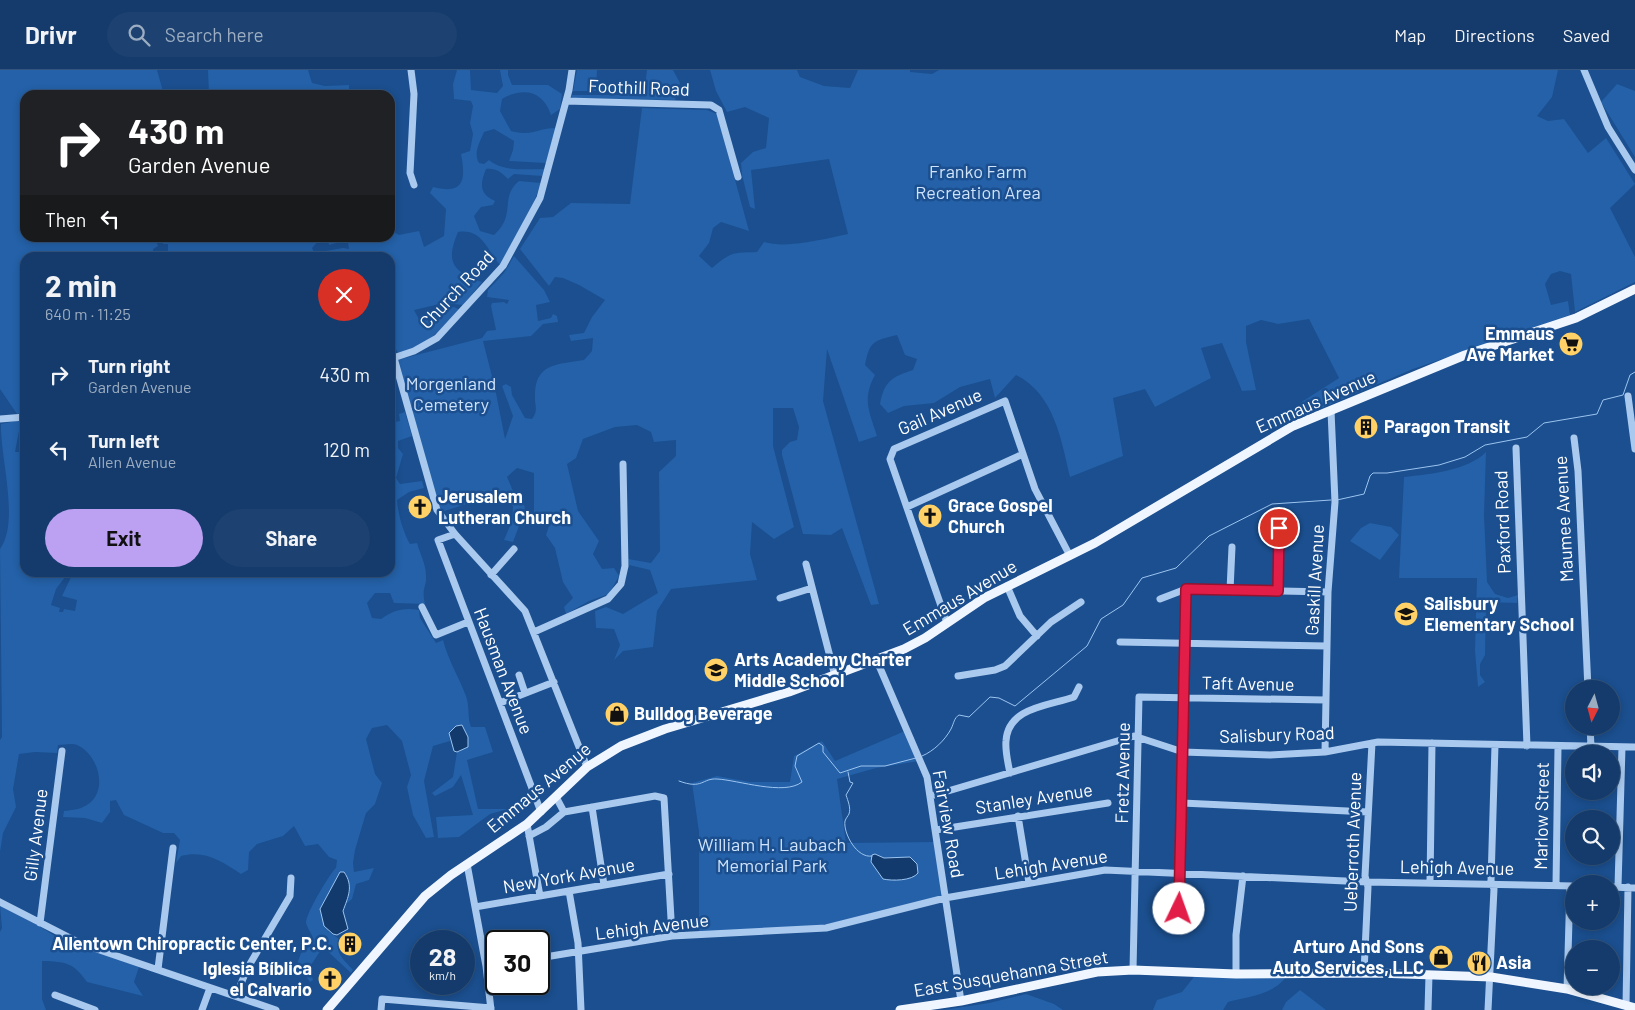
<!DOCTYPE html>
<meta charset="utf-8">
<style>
:root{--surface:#143b6b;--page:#1d4271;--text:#f1f3f6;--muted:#9dadc1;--line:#33557e;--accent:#bca0f2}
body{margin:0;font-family:Barlow,sans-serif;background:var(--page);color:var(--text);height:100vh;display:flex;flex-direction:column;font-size:19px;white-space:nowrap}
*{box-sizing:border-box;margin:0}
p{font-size:16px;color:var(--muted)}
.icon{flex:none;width:28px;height:28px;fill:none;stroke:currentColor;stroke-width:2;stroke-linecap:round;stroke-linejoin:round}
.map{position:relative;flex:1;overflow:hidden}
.drawer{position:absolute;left:20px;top:182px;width:375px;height:325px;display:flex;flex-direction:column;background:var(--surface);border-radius:15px;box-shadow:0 2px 8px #0003,0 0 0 1px var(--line)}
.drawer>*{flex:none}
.top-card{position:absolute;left:20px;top:20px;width:375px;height:152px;border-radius:15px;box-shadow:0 2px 8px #0003,0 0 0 1px var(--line);background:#202124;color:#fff;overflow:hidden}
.needle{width:32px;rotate:186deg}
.fabs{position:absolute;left:1565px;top:610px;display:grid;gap:10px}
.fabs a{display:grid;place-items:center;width:55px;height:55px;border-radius:50%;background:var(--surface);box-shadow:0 2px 8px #0003,0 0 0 1px var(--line);font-size:25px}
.speed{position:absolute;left:410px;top:860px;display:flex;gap:10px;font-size:25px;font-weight:700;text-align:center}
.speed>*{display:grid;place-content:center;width:65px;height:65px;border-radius:50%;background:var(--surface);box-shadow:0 2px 8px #0003,0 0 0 1px var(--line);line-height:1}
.speed small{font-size:12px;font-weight:400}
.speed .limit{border:2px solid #111;border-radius:8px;background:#fff;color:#111}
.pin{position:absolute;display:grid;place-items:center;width:42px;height:42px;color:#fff;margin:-21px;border:2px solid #fff;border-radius:50%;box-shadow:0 1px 5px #0007}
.me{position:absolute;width:55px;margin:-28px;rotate:3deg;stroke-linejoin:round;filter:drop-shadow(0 0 4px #0008)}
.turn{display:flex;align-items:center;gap:18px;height:105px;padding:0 25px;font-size:22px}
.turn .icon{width:65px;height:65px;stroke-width:2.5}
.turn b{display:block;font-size:35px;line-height:42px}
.then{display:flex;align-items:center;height:48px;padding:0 25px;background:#0003;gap:10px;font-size:19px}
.round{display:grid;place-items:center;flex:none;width:52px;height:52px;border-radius:26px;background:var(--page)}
.head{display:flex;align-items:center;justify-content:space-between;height:85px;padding:0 25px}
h1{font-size:30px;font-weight:700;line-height:38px}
.action{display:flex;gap:10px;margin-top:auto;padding:10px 25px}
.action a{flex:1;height:58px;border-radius:30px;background:var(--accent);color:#111;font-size:20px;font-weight:700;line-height:58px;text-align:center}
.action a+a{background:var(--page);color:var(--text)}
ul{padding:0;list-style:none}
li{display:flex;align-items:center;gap:15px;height:75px;padding:0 25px}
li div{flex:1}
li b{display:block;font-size:19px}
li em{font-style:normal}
header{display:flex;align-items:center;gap:30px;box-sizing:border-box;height:70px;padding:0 25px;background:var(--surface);border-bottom:1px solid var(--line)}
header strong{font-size:24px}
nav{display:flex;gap:28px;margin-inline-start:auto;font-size:18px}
.search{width:350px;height:45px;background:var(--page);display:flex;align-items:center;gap:12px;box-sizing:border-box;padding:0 18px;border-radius:28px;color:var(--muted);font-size:19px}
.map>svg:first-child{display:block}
.green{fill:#2461a8}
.water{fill:#123a6d;stroke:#9cc4f0}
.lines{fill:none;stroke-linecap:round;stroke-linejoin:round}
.stream{stroke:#9cc4f0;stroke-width:1}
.minor{stroke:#a9c9ee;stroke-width:7}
.major{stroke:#f0f6ff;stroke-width:9}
.route-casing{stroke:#92132f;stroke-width:12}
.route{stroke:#e11d48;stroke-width:9}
.labels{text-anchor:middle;stroke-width:5;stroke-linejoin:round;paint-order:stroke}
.street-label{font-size:18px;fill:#fff;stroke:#1b4f8f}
.park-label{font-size:18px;fill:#cfe3fa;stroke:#1b4f8f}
.poi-label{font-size:18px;font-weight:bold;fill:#fff;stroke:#1b4f8f;text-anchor:start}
</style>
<header>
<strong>Drivr</strong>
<div class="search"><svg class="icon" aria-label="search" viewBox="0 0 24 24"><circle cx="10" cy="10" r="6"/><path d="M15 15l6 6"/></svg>Search here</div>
<nav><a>Map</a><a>Directions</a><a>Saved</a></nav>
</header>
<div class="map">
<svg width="1635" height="940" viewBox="0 0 1635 940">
<rect width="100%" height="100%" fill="#1b4f8f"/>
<!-- green -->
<path class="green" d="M0,0H157L164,25H25V168H339L340,172L329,175L328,171L319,170L312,178L316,187H287L277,181L272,187H182L181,182L168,183V174H163V170L159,169L156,171L158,176L153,179V187L25,188V343L17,344L0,319Z
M208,0H308L312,13L325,16L349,15V25H209Z
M457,0H470L471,20L497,23L503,16L500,0H508V5L512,15H548L562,24L560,39L551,45C543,20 522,17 502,29L500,41L511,61C533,67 537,58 556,58L546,93L509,91L513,80L514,71L494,59L484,62C480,72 473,83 479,93L484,94L489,90C503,102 526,99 545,99L542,106L514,104L508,109C501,102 496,98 486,99C480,114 479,124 495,131L493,135L481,137L474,146L480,161L494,165C517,145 499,127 519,111L541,113L534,132L500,195C487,180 482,158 458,162C445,193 453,201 482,212L463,235L444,233L414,240L421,253C433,246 444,229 460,240C441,260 426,276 398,283L390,267V188L322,187L326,181L343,178L349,179L348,172L356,168H390V152L392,161L399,165L419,161L424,177L444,166L446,139L430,123L433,117C464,125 466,110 461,84L470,81L473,64L470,53L473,36L471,31L454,29L453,14Z
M577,0H597L596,21H573Z
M647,0H673L680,13L675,30L571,28L572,25H617L639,23L645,16Z
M710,0H797L800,7L824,16L850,18L858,0H910V2L932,4L939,0H1558L1552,27L1537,46L1548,51L1564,49L1588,83L1606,68L1635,114L1610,138L1635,187V212L1575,242L1571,204L1560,201L1551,204L1545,214L1551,235L1568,231L1570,245L1413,299L1310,343L1300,333L1339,308L1309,249L1278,254L1261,250L1246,256V272L1256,320L1242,321L1222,273L1201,278L1211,308L1155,337L1145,319L1113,328L1123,386L1070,407C1061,369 1054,324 1016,305L995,328L990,309L960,317L934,333L904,336L888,343L880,334C884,311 892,307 913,300L917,289L905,285L897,265C873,271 870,271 865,295L875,305C862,329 869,341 877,366L859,372L827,279L823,331L879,534L871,535L842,458L831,465L803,464L782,385V380L790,372L797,370L799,357L793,338H773V376L794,457L774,469L752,452L750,484L757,510L671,519L657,541L653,577L623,581L614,590L620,575L614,559L596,558L595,541L606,537L623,544L658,523L650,500L629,495L628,489L651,493L660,481L659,402L676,386V370L654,372L651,362L637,355L615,357L583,369L576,388L567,394L578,441L599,471L593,484L602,499L614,498L619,506L609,524L589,531L566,544L564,537L573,528L563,512L555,478L546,465L550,453L534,448V403L517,398L507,407L513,421L523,427L525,440L513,472L504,470L512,451L513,436L504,430L473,432L441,442L397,290L482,268L487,261L496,260L491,236L492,233L504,232L507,234L509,230L487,227L488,220L504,203L514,186L544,220L550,232L536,235L538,251L551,248L553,244L557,246L558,252L543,254L531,266L483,271L495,318L505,369L513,346L502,316L506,314L511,317L512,325L525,348L532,349C537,343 536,338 535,331C533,293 555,295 584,290L592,281L593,268L571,271L569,265L584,263L592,247L605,230L579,215L563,208L555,207L549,216L520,179L540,148L553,147L571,133L630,134L642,38L707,40L717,44L749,161L721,152L713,158L709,173L699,186L712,198C732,181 733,183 757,182L764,172C787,179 824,169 848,164L829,89L751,100L755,139L750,137L742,105L741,93L753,82L766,78L769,48L745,37L727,42L716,21Z
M1617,14L1635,21V87L1601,32Z
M405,342L412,366L398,371V378L403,384L396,408L400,414L422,411L424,418L409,422L397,430C398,444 403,462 410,474L417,473C420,484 426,494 426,505C427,518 421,517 425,534L394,533L390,523H375L367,533L372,548L381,549C393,540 404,537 419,540L420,548L436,573L443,570C448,590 459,607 466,626C470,637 467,647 471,657H485L493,682L467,690L478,739H508L490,744L459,767L438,768L436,747L473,745L461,705L453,717L435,726L432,723L453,707L457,682H460L449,663L450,671L433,676L424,711L434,767L426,768L413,745L407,717L411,705L402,671L387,655L372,658L366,669L375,704L382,713L375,734L366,743L355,780L353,793L354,802L374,798L369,810L356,814L352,829L346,834L349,827L328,861L339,869C334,883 344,890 353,900L351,903L323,877L309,898L313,910L310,912L297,894L301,883L307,879L313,868C311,863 307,857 306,853C305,845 330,803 336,798L337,790L329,787L318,774L305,776L294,756L283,766L257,774L249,782L248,800L241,804C221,791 205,780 181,786L176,793L180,770L174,763H163L124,745L116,730L110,731V742L102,753L85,748L63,747L64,741C70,740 78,740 83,737C110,726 100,685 77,675C72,673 64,675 58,675L57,683L35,682L19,684L13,719L16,737L3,763L0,782V670L2,667L0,479C20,451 0,388 1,354L21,350L15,382H20L25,368V502L68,503L56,519L51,535L60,538L59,542H63L64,539L75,541L77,530L62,526L73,503L390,502V353L400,351L399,344Z
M1486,382L1484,445L1487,512L1495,524L1508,528L1518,525L1517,533L1486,532L1485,585L1480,594V605L1485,612L1478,617L1475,581L1477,508H1399L1404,407C1430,404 1467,401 1486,382Z
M1370,453L1391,457L1399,465L1380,490L1350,471L1361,458Z
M905,661L919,691L876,698L837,709L846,773L935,772L942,827L811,858L699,862V762L692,713L717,706L750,712H790L794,686L822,671L835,691Z
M0,835L21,845L60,869L139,897L134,912L143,926L87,912C73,892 66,892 42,891V929L46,940H0V862L2,858Z
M1197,903L1288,904C1275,925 1250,926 1228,932L1223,940H1153L1157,930L1182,922Z
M1300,920L1326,940H1327H1282L1286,932Z
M1026,924L1054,934L1063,940H943L989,933Z"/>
<!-- water -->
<path class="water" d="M462,655L468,667V677L457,682L454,681L449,663L456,656Z
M875,784L884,788L910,787L917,794L918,803C912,811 892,811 883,809L871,792L872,785Z
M340,802H344C354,816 348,827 343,841L348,859L337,865L333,864L324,856L320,839Z"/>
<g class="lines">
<!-- stream -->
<path class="stream" d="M1337,430L1364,424L1370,406L1373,403H1387L1439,395L1465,387L1485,375L1527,367L1544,353L1597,344L1603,330L1623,325L1630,305L1635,302
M922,686C934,681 945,670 951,659C954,653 954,648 959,645L969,647L990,627L999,628L1015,636L1087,576L1101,549L1123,535L1142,508L1176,498L1209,466L1272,434L1331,430
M848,702L850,712L853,713L846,725C848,731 851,738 849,744C848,746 846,748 845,751C843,763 857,789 872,786
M679,711C703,720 702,708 717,709C738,710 784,726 802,712L795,696L797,686L819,673L823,676V682L840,703L861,696H885L916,688"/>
<!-- minor -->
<path class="minor" d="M411,0L414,24L410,103L414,115
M1584,0L1608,57L1635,100
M566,31L711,35L719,40L738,107
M394,288L437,440L455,464L525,541L587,697
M390,289L414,281L437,268L503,196L540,128L569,20L572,0
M1628,326L1635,379
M0,349L25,347
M1574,368L1578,401L1588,619
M1516,378L1527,676
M907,437L1023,384
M455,464L438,470L541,742
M806,494L835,606
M491,505L514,479
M1007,516L1020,546L1037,566
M1230,520L1232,477
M1278,521L1280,447
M780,528L812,518
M1160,529L1186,519L1328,522
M422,537L436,565L468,552
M947,553L890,389L894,379L1005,331L1035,419L1070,486
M534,562L608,529L621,514L625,496L623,394
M1120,572L1327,576
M877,591L927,707L961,931
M519,605L525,623
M958,606L995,600L1005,596L1051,552L1081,532
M500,633L554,612
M1590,656L1591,677
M1325,682L1328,522L1335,432L1331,341
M1010,703C1008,693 1005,681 1006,671C1008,637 1049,636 1074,627L1079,617
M931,726L1134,666L1183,682L1270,685L1325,682L1378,672L1635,677
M556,727L564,742L655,726L664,728L672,866
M1182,733L1368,742
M592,737L604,815
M1018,746L1029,813
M527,754L540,826
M936,760L1108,733
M529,766L546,757L564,742
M467,794L486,896L491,940
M1430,813L1432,673
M1556,815L1558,677
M1611,817L1635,818
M1618,817L1622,677
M569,821L578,873L581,940
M0,832L82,874L276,940
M475,837L669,804
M1179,839L1186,519
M40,853L62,681
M539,888L672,866L826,858L945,828L1105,800L1367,812L1574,816
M486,896L496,894
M158,899L173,778
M1133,900L1139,627L1326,630
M1364,902L1368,817L1365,806L1372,673
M1236,904V865L1243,806
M1567,919L1570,816
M55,925L95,940
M236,926L247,899L290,826L291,808
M1626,936L1628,817
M202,940L210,918
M381,940L382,929L491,938
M1428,940L1429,905
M1488,940L1494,819L1491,811L1495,675"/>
<!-- major -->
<path class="major" d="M327,940L425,826L451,805L527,754L587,697L621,676L665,659L789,622L904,579L925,568L984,528L1095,473L1293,356L1465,285L1576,248L1635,219
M900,940L961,931L1097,902L1133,900L1236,904L1377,903L1491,907L1567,919L1635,938"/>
</g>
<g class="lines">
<defs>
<path id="route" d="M1179,839L1186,519L1278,521L1279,458"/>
</defs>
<!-- route casing -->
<use href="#route" class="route-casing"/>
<!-- route -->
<use href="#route" class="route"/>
</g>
<!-- icons -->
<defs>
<symbol id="supermarket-disc" viewBox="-11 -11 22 22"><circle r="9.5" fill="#ffd166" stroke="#1b4f8f"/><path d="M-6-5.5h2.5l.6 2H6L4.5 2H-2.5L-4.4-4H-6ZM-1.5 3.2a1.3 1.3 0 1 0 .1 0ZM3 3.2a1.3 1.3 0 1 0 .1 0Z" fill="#111"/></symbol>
<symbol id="building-disc" viewBox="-11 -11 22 22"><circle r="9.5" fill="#ffd166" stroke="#1b4f8f"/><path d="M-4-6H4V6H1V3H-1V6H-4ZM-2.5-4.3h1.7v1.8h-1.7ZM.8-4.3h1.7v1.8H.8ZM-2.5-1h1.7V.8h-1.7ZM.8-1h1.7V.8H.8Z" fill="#111"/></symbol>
<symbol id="church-disc" viewBox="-11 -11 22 22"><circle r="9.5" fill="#ffd166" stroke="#1b4f8f"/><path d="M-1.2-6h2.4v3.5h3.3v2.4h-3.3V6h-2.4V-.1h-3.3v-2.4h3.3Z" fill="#111"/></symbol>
<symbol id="school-disc" viewBox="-11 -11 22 22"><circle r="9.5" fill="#ffd166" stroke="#1b4f8f"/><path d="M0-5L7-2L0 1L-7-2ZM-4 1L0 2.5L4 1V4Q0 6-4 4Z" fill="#111"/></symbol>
<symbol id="shop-disc" viewBox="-11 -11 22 22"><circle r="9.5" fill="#ffd166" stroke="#1b4f8f"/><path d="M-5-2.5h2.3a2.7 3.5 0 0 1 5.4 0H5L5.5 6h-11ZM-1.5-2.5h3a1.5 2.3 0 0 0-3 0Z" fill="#111"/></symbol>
<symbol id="restaurant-disc" viewBox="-11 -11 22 22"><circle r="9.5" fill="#ffd166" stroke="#1b4f8f"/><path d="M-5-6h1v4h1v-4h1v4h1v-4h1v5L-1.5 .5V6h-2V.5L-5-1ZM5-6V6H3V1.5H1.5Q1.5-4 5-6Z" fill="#111"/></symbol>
</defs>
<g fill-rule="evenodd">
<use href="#supermarket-disc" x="1557" y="260" width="28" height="28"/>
<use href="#building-disc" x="1352" y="343" width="28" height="28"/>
<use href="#church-disc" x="406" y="423" width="28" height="28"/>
<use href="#church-disc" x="916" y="432" width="28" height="28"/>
<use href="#school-disc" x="1392" y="530" width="28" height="28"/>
<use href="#school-disc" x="702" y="586" width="28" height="28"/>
<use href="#shop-disc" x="603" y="630" width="28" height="28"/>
<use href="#building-disc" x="336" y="860" width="28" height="28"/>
<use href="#shop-disc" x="1427" y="873" width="28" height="28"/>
<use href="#restaurant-disc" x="1465" y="879" width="28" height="28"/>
<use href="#church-disc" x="316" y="895" width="28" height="28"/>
</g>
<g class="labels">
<!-- street labels -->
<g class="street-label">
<text transform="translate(639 18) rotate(2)" y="6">Foothill Road</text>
<text transform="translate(457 220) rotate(-47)" y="6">Church Road</text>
<text transform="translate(1316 332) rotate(-24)" y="6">Emmaus Avenue</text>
<text transform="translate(940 342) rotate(-24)" y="6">Gail Avenue</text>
<text transform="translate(1564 449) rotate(-93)" y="6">Maumee Avenue</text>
<text transform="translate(1503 452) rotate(-92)" y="6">Paxford Road</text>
<text transform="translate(1315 510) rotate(-87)" y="6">Gaskill Avenue</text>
<text transform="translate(960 528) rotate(-31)" y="6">Emmaus Avenue</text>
<text transform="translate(503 601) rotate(69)" y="6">Hausman Avenue</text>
<text transform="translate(1248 614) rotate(1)" y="6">Taft Avenue</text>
<text transform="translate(1277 665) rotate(-2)" y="6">Salisbury Road</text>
<text transform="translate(1123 703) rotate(-89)" y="6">Fretz Avenue</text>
<text transform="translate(539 718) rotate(-40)" y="6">Emmaus Avenue</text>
<text transform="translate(1034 729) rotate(-9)" y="6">Stanley Avenue</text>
<text transform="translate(1542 746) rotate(-89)" y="6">Marlow Street</text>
<text transform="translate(948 754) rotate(80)" y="6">Fairview Road</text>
<text transform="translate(36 765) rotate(-83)" y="6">Gilly Avenue</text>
<text transform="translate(1353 772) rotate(-88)" y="6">Ueberroth Avenue</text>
<text transform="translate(1051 795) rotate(-9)" y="6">Lehigh Avenue</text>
<text transform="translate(1457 798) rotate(1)" y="6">Lehigh Avenue</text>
<text transform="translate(569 806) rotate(-10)" y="6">New York Avenue</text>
<text transform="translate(652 857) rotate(-7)" y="6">Lehigh Avenue</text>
<text transform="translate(1011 904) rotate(-10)" y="6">East Susquehanna Street</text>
</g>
<!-- park labels -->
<g class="park-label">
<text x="978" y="108">Franko Farm<tspan x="978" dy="21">Recreation Area</tspan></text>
<text x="451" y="320">Morgenland<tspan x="451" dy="21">Cemetery</tspan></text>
<text x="772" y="781">William H. Laubach<tspan x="772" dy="21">Memorial Park</tspan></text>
</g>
<!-- poi labels -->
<g class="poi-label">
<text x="1554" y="270" text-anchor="end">Emmaus<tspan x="1554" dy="21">Ave Market</tspan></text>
<text x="1384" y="363">Paragon Transit</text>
<text x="438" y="433">Jerusalem<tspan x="438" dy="21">Lutheran Church</tspan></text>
<text x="948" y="442">Grace Gospel<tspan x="948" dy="21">Church</tspan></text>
<text x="1424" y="540">Salisbury<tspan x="1424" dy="21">Elementary School</tspan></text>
<text x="734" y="596">Arts Academy Charter<tspan x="734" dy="21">Middle School</tspan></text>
<text x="634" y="650">Bulldog Beverage</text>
<text x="332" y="880" text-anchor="end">Allentown Chiropractic Center, P.C.</text>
<text x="1424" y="883" text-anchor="end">Arturo And Sons<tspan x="1424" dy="21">Auto Services, LLC</tspan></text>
<text x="1496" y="899">Asia</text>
<text x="312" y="905" text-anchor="end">Iglesia Bíblica<tspan x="312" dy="21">el Calvario</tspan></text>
</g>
</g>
</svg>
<div class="fabs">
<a><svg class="needle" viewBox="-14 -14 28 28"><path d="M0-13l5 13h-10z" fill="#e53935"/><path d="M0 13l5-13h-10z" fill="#9dadc1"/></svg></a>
<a><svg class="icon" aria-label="sound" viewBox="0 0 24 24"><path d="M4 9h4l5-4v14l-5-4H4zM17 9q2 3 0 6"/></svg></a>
<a><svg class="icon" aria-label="search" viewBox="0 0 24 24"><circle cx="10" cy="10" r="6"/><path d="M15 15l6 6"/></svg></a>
<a>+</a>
<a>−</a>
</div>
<div class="speed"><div>28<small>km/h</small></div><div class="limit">30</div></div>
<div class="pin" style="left:1279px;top:458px;background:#d93025"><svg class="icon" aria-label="arrive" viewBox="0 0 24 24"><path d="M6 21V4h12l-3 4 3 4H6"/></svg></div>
<svg class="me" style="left:1179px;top:839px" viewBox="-20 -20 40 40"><circle r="19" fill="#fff"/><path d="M0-13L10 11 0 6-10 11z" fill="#e11d48"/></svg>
<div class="top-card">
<div class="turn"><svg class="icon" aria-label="right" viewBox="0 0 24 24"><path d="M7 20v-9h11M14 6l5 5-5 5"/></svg><div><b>430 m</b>Garden Avenue</div></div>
<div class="then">Then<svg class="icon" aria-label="left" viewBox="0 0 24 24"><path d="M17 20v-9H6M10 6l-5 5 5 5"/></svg></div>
</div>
<section class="drawer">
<div class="head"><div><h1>2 min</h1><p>640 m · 11:25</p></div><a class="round" style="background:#d93025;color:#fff"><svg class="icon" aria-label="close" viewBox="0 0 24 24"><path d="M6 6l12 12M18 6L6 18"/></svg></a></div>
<ul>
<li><svg class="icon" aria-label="right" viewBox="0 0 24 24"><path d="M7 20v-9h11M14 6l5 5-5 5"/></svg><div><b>Turn right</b><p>Garden Avenue</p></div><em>430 m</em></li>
<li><svg class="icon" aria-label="left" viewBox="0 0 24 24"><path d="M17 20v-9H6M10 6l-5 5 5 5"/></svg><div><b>Turn left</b><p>Allen Avenue</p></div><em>120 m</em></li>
</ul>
<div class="action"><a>Exit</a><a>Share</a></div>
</section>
</div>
